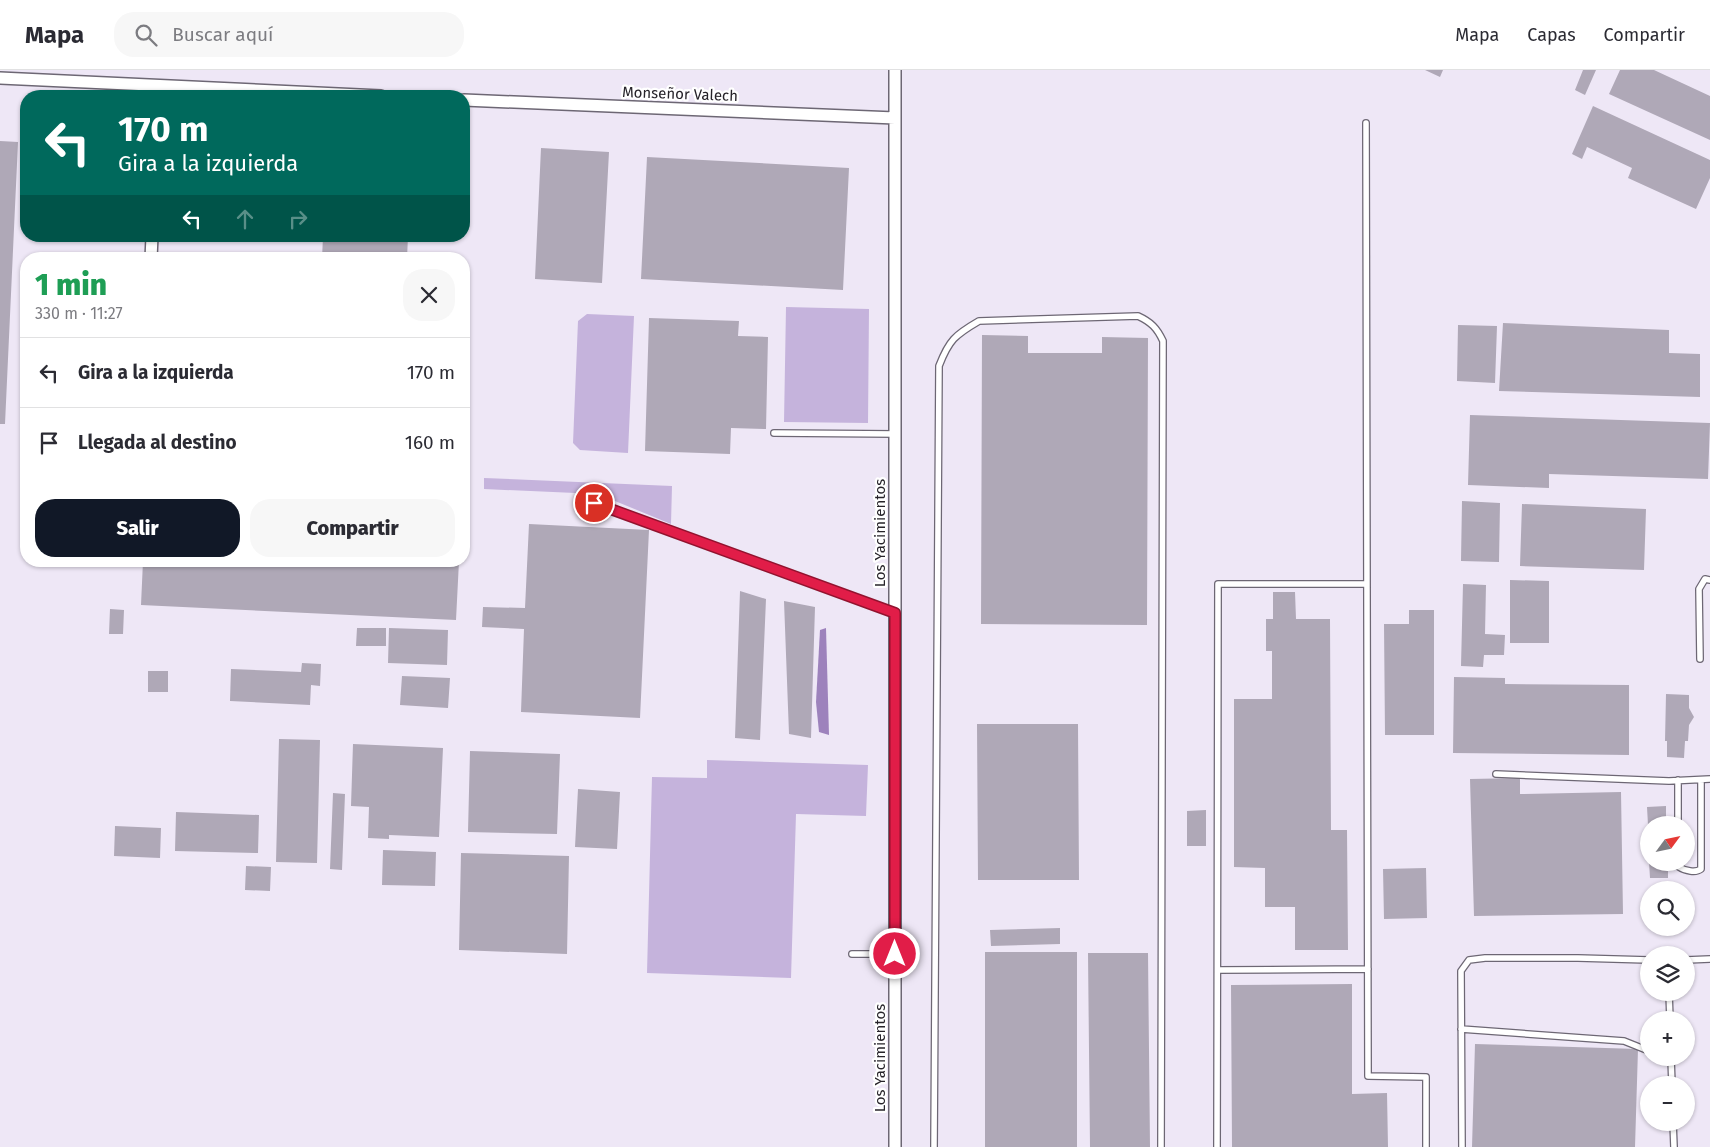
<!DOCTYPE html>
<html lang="es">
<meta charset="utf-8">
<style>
:root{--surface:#fff;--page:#f7f7f7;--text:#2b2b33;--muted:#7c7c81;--line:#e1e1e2;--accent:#111827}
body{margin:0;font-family:"Fira Sans",sans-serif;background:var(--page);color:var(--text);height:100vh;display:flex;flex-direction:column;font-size:19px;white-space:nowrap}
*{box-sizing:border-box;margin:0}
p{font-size:16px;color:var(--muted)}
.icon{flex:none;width:28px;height:28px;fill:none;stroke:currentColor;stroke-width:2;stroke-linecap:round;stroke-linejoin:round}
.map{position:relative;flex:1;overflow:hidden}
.drawer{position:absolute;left:20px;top:182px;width:450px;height:315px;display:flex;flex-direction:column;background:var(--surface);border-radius:20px;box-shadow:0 1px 4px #0004}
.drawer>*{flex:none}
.hud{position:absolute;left:20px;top:20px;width:450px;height:152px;border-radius:20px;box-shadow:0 1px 4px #0004;background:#00695c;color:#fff;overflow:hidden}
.needle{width:32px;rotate:57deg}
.buttons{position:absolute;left:1640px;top:746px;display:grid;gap:10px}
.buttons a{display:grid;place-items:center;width:55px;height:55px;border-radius:50%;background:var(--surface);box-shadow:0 1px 4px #0004;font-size:25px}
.pin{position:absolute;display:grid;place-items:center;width:42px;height:42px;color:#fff;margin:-21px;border:2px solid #fff;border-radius:50%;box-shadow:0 1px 5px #0007}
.me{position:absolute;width:55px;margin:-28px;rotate:0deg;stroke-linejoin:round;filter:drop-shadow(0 0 4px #0008)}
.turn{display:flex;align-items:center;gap:18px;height:105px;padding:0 15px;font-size:22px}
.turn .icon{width:65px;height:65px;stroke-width:2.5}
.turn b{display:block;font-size:35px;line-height:42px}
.lanes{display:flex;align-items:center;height:48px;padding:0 15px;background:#0003;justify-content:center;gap:25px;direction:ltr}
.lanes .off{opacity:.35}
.round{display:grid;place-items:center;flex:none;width:52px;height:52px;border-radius:20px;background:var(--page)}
.headline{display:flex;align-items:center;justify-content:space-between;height:85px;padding:0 15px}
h1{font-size:30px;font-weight:800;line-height:38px;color:#1e9e55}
.action{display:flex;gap:10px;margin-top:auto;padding:10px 15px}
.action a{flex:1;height:58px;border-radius:20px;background:var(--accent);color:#fff;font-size:20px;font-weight:800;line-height:58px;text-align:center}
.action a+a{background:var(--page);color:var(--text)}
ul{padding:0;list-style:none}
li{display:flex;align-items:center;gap:15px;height:70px;padding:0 15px;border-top:1px solid var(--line)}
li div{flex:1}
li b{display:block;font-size:19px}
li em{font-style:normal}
header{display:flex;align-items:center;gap:30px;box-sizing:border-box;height:70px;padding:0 25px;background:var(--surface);border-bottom:1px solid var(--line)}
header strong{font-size:24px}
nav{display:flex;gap:28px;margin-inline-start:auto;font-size:18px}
.search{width:350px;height:45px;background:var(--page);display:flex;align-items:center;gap:12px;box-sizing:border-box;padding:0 18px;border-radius:20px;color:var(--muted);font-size:19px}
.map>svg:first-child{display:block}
.green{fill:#c5b3dc}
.water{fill:#9d82bc}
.building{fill:#afa8b7}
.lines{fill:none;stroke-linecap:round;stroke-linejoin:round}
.lane-casing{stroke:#6d6774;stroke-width:8}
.street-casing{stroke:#6d6774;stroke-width:14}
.lane{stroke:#fff;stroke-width:5.5}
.street{stroke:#fff;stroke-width:11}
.route-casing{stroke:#92132f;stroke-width:12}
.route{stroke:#e11d48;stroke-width:9}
.labels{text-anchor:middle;stroke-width:4.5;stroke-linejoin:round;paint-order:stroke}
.street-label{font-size:15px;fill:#27242a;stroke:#fff}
</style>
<header>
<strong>Mapa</strong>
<div class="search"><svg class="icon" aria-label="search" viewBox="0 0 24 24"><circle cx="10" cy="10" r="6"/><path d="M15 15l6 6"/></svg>Buscar aquí</div>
<nav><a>Mapa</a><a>Capas</a><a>Compartir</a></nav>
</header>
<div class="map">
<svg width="1710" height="1077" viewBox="0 0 1710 1077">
<rect width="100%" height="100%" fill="#eee7f6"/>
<!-- green -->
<path class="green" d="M786,237L869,239L868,353L784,352Z
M587,244L634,246L628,383L580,380L573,373L578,251Z
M484,408L672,416L671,454L598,424L484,419Z
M707,690L868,695L866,746L796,744L791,908L647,903L652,707L707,708Z"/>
<!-- water -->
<path class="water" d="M826,558L829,665L819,662L816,632L820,560Z"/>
<!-- building -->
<path class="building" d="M1425,0H1443L1440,7Z
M1583,0H1596L1585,25L1575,20Z
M1620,0H1654L1710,26V70L1609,24Z
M1593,36L1710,90V108L1696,139L1628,108L1632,98L1587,77L1582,89L1572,84Z
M0,71L18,72L5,354H0Z
M541,78L609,82L602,213L535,209Z
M647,87L849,98L843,220L641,209Z
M220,166H294L293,172L220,169Z
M323,166H408L407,189H322Z
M649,248L739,251L738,266L768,267L766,359L731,358L730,384L645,381Z
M1503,253L1669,260V283L1700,284V327L1499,321Z
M1458,255L1497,256L1495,313L1457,311Z
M982,265L1028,266V283H1102V267L1148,268L1147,555L981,554Z
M1470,345L1710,353L1708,409L1549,404V418L1468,415Z
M1462,431L1500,433L1499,492L1461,491Z
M1522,434L1646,439L1644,500L1520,496Z
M529,454L649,460L640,648L521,642L524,559L482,557L483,537L525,538Z
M143,491H459L456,550L141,535Z
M1510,510L1549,511V573H1510Z
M1463,514L1486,515L1485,564L1505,565L1504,585H1484L1483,597L1461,596Z
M740,521L766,529L760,670L735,668Z
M1273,522H1295L1296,549H1330L1331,760H1347L1348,880H1295V837H1265V798L1234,797V629H1272V581H1266V549H1273Z
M784,531L815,537L811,668L789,664Z
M110,539L124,540L123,564H109Z
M1409,540H1434V665H1385L1384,554H1409Z
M357,558H386V576H356Z
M389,558L448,560L447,595L388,593Z
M302,593L321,594L320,616L311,615L310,635L230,631L231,599L301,602Z
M148,601H168V622H148Z
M402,606L450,608L448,638L400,635Z
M1454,607L1505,608V614L1629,615V685L1453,683Z
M1666,624L1689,625V638L1694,647L1689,655L1688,671H1685L1684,688L1667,687V671H1665Z
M977,654H1078L1079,810H978Z
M279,669L320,670L317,793L276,792Z
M353,674L443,678L439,767L389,765V769L368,768L369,737L351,736Z
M470,681L560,684L557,764L468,762Z
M1520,708V724L1621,722L1623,844L1474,846L1470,709Z
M578,719L620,722L617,779L575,777Z
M333,723L345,724L342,800L330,799Z
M1666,736V755H1648L1647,737Z
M1206,740V776H1187V741Z
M176,742L259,745L258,783L175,781Z
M115,756L161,758L160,788L114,786Z
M383,780L436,782L435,816L382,815Z
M461,783L569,786L567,884L459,880Z
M1649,792H1668V808H1650Z
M246,796L271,797L270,821L245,820Z
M1426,798L1427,848L1384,849L1383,799Z
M1060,858V874L991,876L990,860Z
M985,882H1077V1077H985Z
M1088,883H1148L1150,1077H1090Z
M1352,914V1024L1387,1023L1388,1077H1232L1231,915Z
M1475,974L1638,979L1635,1077H1472Z"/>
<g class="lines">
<defs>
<path id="lane" d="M1366,53L1368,1006L1426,1007V1077
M774,363L896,364
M594,433L895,543
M1700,589L1699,519L1705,509L1710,510
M1496,704L1669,711L1710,709
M1678,755V710
M1677,792L1679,797C1685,801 1696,803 1701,799V710
M852,884H895
M1686,890L1710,889
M1218,900L1368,899
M1669,922L1670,950
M1461,959L1624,971L1649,981
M1671,988L1672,1015
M1673,1052L1674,1077
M934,1077L939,296C949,270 955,265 979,251L1138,246C1151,252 1157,258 1163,271L1161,1077
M1217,1077L1218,514H1367
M1462,1077L1461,901L1469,890L1485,888H1578L1649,890"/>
<path id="street" d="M0,8L381,26
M464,30L895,48
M151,189L152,166
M895,1077V0"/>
</defs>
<!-- lane casing -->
<use href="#lane" class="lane-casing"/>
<!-- street casing -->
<use href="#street" class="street-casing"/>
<!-- lane -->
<use href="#lane" class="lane"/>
<!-- street -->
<use href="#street" class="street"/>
</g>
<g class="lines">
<defs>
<path id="route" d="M594,433L895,543V884"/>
</defs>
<!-- route casing -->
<use href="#route" class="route-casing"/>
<!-- route -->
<use href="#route" class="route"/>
</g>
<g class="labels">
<!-- street labels -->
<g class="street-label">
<text transform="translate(680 24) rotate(2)" y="5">Monseñor Valech</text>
<text transform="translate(880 463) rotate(-90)" y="5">Los Yacimientos</text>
<text transform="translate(880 988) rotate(-90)" y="5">Los Yacimientos</text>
</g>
</g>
</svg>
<div class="buttons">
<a><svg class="needle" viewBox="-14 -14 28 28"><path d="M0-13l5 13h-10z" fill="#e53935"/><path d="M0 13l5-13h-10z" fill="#7c7c81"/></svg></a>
<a><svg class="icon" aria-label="search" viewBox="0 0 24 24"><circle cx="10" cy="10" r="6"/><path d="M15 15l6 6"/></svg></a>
<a><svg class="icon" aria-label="layers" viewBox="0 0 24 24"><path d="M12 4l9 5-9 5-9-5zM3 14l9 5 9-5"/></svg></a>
<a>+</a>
<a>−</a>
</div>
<div class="pin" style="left:594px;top:433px;background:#d93025"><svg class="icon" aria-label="arrive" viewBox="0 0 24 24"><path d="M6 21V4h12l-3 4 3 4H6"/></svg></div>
<svg class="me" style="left:895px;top:884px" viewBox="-20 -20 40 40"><circle r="17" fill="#e11d48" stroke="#fff" stroke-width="3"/><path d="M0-11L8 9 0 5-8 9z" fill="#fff"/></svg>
<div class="hud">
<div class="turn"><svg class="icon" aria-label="left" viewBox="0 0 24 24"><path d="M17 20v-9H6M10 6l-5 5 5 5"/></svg><div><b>170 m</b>Gira a la izquierda</div></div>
<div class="lanes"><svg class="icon" aria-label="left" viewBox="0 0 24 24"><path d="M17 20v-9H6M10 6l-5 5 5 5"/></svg><svg class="icon off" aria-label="ahead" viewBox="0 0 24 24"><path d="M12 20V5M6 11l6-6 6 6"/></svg><svg class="icon off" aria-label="right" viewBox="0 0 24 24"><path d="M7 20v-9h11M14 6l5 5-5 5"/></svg></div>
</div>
<section class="drawer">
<div class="headline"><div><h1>1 min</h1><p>330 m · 11:27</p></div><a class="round"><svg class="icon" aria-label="close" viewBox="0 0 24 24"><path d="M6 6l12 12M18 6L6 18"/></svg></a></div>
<ul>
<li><svg class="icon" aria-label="left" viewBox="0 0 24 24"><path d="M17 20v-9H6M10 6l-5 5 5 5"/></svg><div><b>Gira a la izquierda</b></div><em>170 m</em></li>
<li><svg class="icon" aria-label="arrive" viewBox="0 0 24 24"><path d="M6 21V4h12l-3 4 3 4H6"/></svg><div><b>Llegada al destino</b></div><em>160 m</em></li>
</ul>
<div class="action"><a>Salir</a><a>Compartir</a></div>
</section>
</div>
